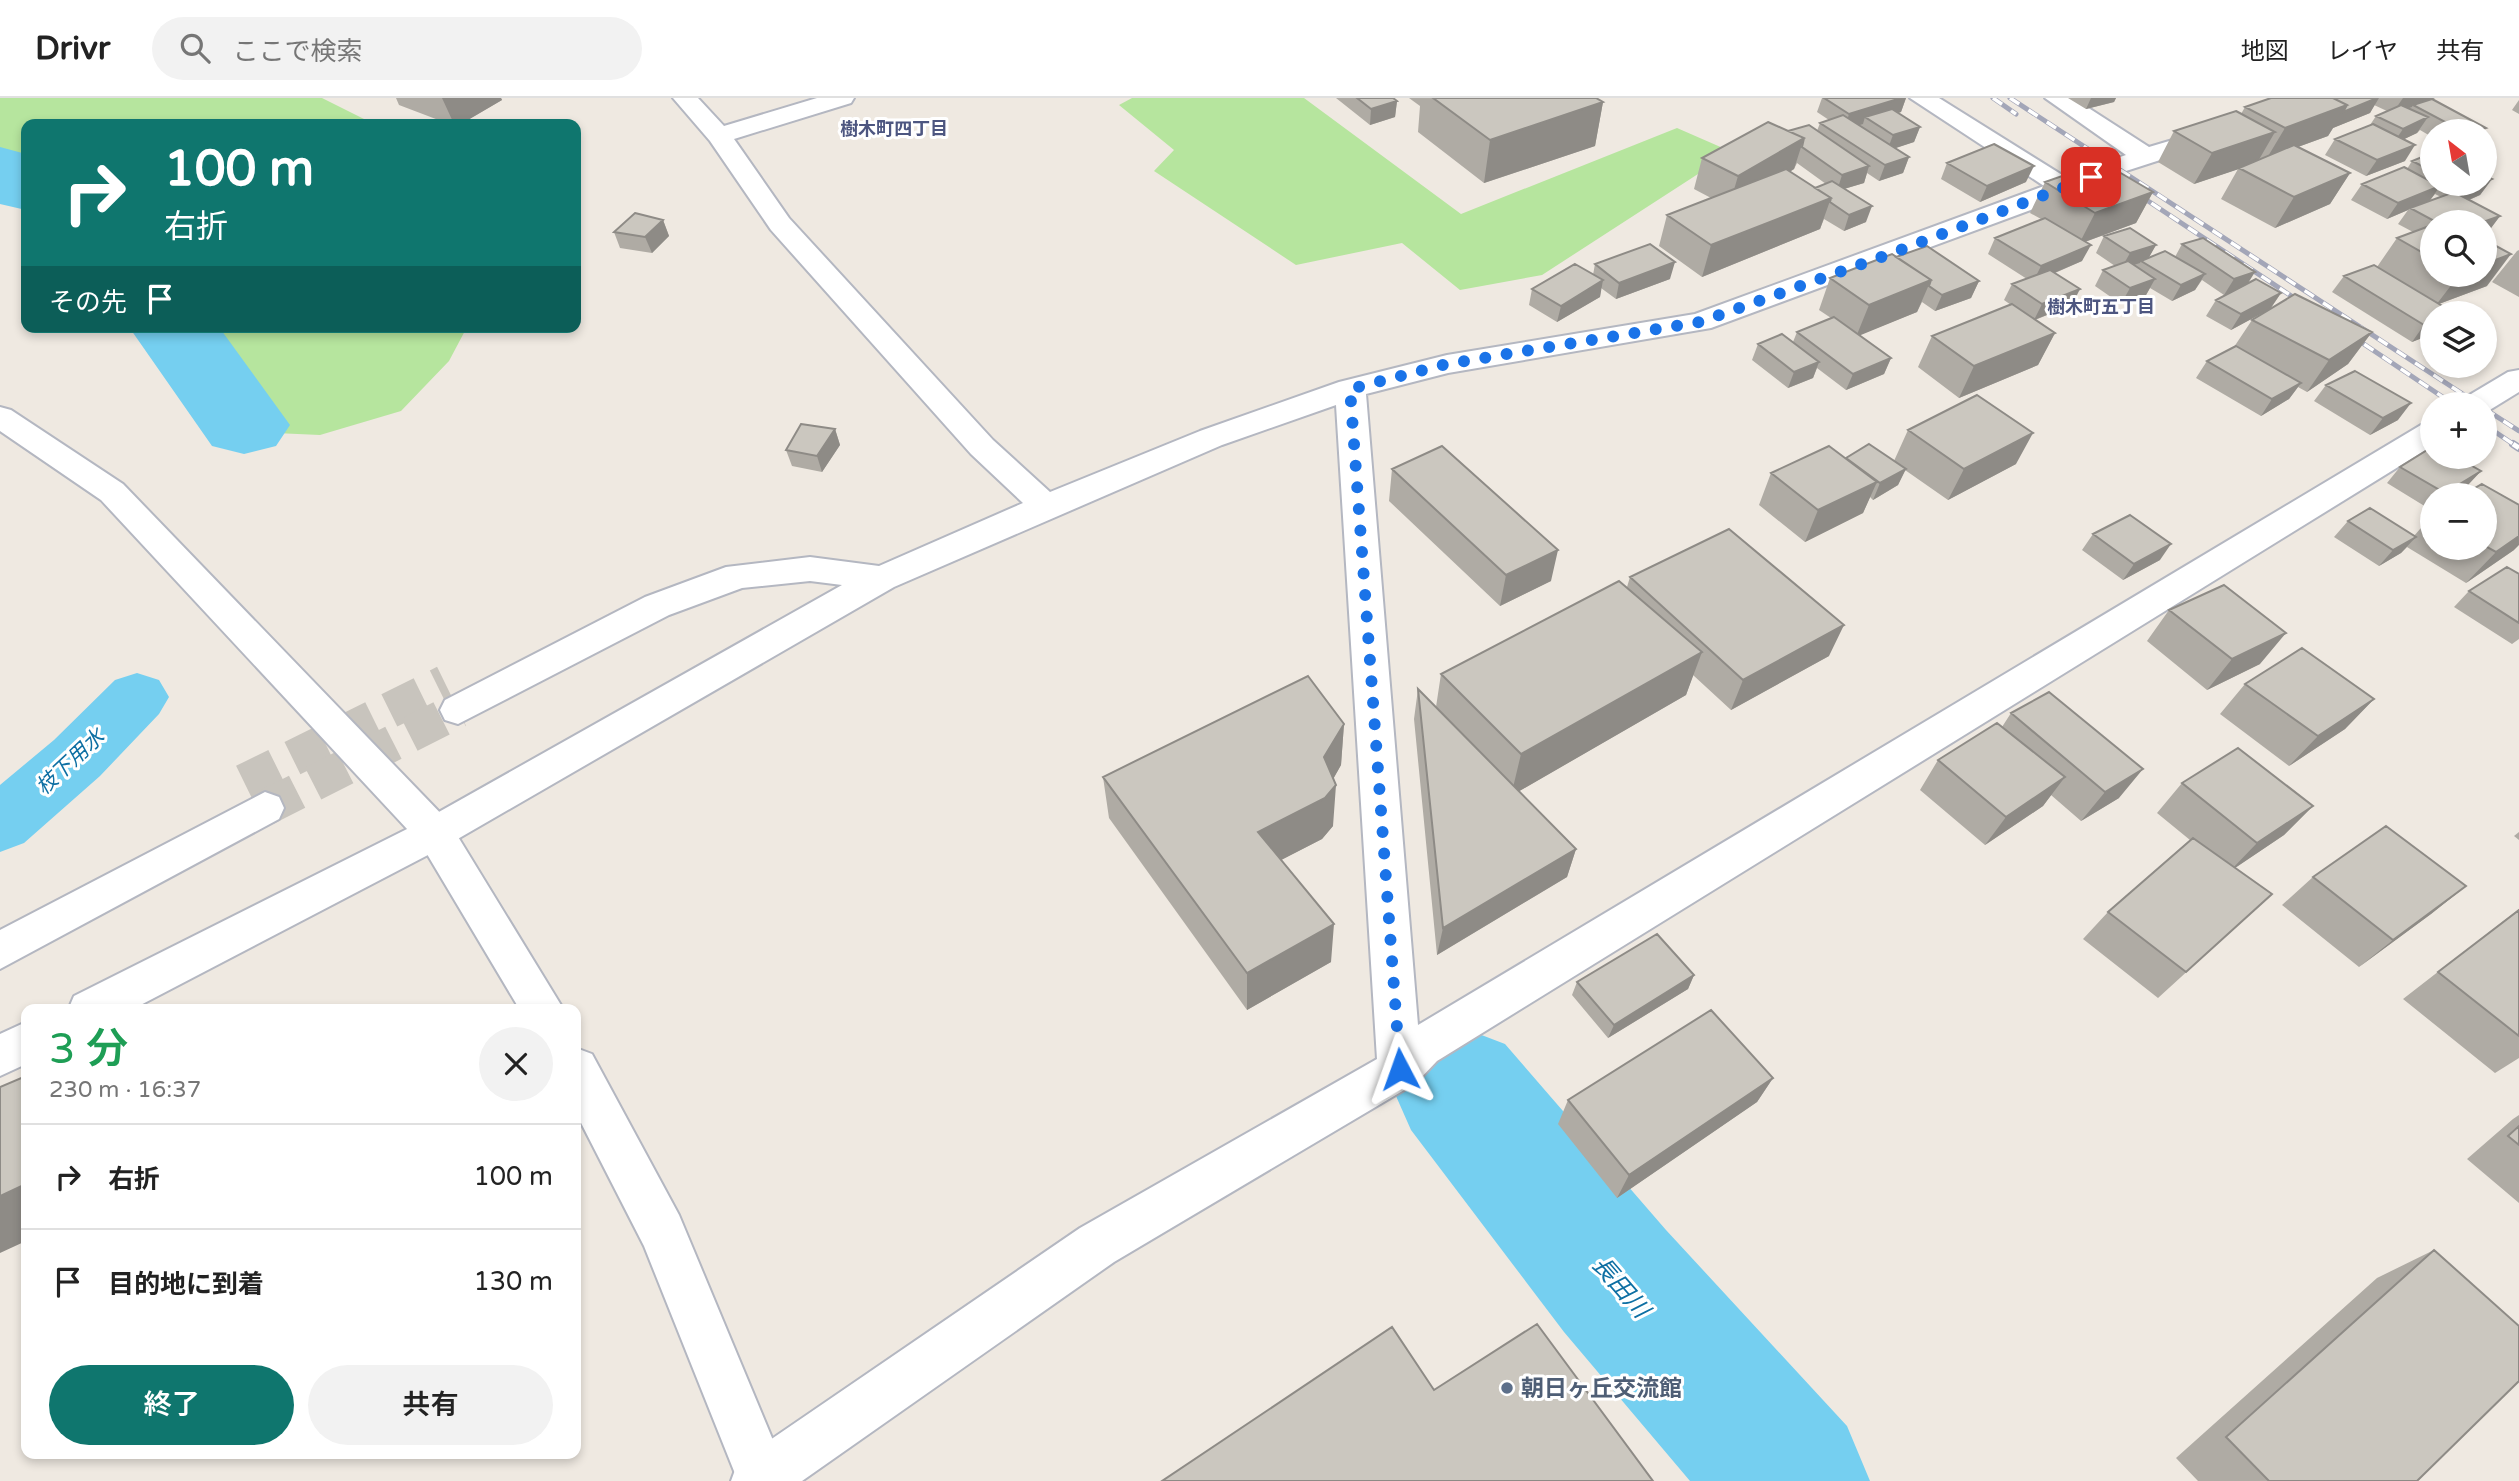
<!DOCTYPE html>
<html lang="ja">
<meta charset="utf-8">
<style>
:root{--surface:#fff;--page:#f2f2f2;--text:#222;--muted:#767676;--line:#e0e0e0;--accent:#0f766e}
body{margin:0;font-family:"Varela Round","Noto Sans JP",sans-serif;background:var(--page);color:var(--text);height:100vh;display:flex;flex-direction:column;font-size:26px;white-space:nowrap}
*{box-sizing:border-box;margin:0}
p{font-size:23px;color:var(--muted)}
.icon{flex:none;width:38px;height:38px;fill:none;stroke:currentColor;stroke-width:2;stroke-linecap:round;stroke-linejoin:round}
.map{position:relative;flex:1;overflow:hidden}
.panel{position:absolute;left:21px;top:906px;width:560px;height:455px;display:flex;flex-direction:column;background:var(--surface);border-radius:14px;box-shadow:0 4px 10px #0003}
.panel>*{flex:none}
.banner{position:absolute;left:21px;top:21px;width:560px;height:214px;border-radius:14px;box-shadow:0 4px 10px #0003;background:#0f766e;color:#fff;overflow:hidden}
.needle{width:46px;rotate:329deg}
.controls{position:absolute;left:2420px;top:21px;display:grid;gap:14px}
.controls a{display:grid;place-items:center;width:77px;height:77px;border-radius:50%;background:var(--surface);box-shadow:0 4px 10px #0003;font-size:35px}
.pin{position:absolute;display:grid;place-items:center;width:60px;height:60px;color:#fff;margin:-30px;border-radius:14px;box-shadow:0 4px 10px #0006}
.me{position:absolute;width:77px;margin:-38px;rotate:356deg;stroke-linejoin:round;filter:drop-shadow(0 0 5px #0008)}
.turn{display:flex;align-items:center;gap:24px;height:147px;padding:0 28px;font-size:32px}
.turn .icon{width:91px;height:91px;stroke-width:2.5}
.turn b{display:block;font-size:49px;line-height:60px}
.then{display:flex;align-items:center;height:66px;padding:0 28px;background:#0003;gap:14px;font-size:26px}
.round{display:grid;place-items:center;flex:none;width:74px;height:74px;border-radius:37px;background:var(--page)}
.headline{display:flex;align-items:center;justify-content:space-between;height:119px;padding:0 28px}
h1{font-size:42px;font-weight:600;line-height:52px;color:#1e9e55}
.cta{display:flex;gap:14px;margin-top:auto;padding:14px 28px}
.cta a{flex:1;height:80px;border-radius:42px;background:var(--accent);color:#fff;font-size:28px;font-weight:600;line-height:80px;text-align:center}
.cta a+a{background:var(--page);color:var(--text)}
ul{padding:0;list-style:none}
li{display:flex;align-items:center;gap:21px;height:105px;padding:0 28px;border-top:2px solid var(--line)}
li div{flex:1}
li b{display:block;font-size:26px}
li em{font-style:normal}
header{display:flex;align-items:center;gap:42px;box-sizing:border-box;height:98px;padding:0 35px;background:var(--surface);border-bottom:2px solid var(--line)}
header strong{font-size:33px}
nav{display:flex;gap:38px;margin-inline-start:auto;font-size:24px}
.search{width:490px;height:63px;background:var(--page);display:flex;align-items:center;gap:18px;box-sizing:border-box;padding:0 24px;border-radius:38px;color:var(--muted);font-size:26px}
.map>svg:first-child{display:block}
.green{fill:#b6e59e}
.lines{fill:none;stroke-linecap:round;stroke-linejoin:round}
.canal{fill:#75cff0;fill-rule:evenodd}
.river{fill:#75cff0;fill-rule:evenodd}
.pedestrian-tunnel{stroke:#c8c4bd;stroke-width:36;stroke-dasharray:36 18;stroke-linecap:butt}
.minor-tunnel{stroke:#c8c4bd;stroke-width:36;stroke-dasharray:36 18;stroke-linecap:butt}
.minor-casing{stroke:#b4b7c1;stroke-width:4}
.tertiary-casing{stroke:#b4b7c1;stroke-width:4}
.minor{fill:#fff;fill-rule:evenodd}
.tertiary{fill:#fff;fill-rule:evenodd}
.rail-far1-casing{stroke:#a3a6b8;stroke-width:5}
.rail-casing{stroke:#a3a6b8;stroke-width:8}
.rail-far1{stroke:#fff;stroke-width:3.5;stroke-dasharray:11;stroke-linecap:butt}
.rail{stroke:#fff;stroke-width:5;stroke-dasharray:15;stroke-linecap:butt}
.wall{fill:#afaba4;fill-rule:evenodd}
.shaded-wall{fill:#8e8b86}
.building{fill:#cbc7bf;stroke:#8e8b86;stroke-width:2}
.route{stroke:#1a73e8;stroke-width:12;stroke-dasharray:0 21.6}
.service-dot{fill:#5c6f8a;stroke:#fff;stroke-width:2.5}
.labels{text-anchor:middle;stroke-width:6;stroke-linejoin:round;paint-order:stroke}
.far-neighbourhood-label{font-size:18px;font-weight:bold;fill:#4d5680;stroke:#fff}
.water-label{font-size:21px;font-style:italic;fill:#0d6fa3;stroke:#fff}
.near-service-label{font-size:23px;font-weight:bold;fill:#4e5e75;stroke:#fff;text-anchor:start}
.near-water-label{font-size:24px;font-style:italic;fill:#0d6fa3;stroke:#fff}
</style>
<header>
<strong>Drivr</strong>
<div class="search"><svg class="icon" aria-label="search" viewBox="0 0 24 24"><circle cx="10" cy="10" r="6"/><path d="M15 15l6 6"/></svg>ここで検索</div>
<nav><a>地図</a><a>レイヤ</a><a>共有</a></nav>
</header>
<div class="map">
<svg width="2519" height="1383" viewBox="0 0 2519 1383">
<rect width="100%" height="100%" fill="#efe9e1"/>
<!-- green -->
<path class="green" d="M0,0H322L374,26H26V110L0,91Z
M1132,0H1304L1461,116L1677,30L1732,54L1542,177L1460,192L1402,145L1296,167L1154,73L1174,52L1119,7Z
M148,229H467L449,263L401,313L320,337L275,335L214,321Z"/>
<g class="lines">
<!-- canal -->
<path class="canal" d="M137,575L159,582L169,599L159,616L100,678L24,745L0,754V687L54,642L115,582Z"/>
<!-- river -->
<path class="river" d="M0,49L26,56V112L0,106Z
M129,229H219L290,327L276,348L244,356L212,348Z
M1458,928L1505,946L1666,1132L1847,1328L1870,1383H1690L1564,1234L1411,1032L1392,989L1411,946Z"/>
<!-- pedestrian-tunnel -->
<path class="pedestrian-tunnel" d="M244,684L445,585"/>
<!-- minor-tunnel -->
<path class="minor-tunnel" d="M265,710L458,612"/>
<defs>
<path id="minor" d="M673,0H698L724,28L817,0H854L851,5L734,41L789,120L993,342L1050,394L1200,333L1339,284L1447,257L1695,216L2044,88L1910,0H1939L2067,80L2085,74L2094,77L2098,82L2094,87L2074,96L1711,230L1448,275L1366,296L1418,927L2421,327L2432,324V348L1437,963L1416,985L1114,1164L802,1383H731L738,1364L1080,1130L1377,961L1336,307L1222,347L894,489L449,746L131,912H68L74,898L421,724L842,487L810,483L742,490L669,517L458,626L445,622L440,612L445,602L645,499L726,469L810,459L879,468L1023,405L971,356L771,132L710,43Z
M2045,0H2073L2149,49L2213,30L2222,32L2225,37L2222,42L2126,73L2117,70L2113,65L2117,60L2126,57Z
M2519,272V294L2488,313L2485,314V306H2462L2466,299L2508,274Z
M265,694L279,699L284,710L279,721L0,871V832Z
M26,924V966L0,978V936Z"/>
<path id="tertiary" d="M0,309L11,312L123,386L449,724L564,912H520L421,746L101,402L0,333Z
M576,950L592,956L679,1117L790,1383H738L644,1148L576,1015Z"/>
</defs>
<!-- minor casing -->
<use href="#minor" class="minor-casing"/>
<!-- tertiary casing -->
<use href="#tertiary" class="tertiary-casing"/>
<!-- minor -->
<use href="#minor" class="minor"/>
<!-- tertiary -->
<use href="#tertiary" class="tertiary"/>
<defs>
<path id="rail-far1" d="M1993,0L2016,16
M2010,0L2478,306
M2133,93L2308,209
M2346,234L2453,306
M2485,311L2519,333
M2485,327L2516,348"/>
<path id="rail" d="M2513,346L2519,350"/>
</defs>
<!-- rail-far1 casing -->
<use href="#rail-far1" class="rail-far1-casing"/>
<!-- rail casing -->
<use href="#rail" class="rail-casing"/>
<!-- rail-far1 -->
<use href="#rail-far1" class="rail-far1"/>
<!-- rail -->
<use href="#rail" class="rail"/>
</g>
<!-- wall -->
<path class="wall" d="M396,0H501L502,2L461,26H449L399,7Z
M1336,0H1393L1397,3L1395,19L1370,27Z
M1409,0H1596L1603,4L1595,48L1484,85L1418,34L1420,8Z
M1822,0H1906L1901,14L1898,15L1920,29L1914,44L1895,50L1909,59L1903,75L1879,83L1867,75L1864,85L1844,91L1866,124L1844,133L1824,121L1820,131L1702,179L1659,148L1667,117L1711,100L1694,91L1702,60L1788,33H1817L1820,25L1829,22L1817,14ZM1797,65L1826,86L1815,90L1790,74L1794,71Z
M2068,0H2116L2114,4L2086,11Z
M2271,0H2435L2430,2L2484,33H2432V39L2420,32L2417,35L2404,41L2405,63L2366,78L2325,57L2335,41L2370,27L2376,18L2387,13L2374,7L2370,15L2333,30L2328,38L2298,49L2350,75L2330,106L2275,130L2221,101L2238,71L2194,86L2158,64L2174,33L2241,16L2245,9Z
M2519,2V16L2512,12Z
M2432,55V86H2485L2492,81L2480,97L2469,102L2500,118L2488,134L2485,124H2432V177H2485L2487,188L2439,206L2432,215V236L2412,244L2332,194L2344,178L2377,169L2397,140L2413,134L2398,126L2408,112L2387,121L2351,102L2362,86L2407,71L2412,63ZM2435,96L2441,99L2429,103Z
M1947,65L2026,84L1980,104L1941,81Z
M2045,84L2153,94L2136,125L2085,144L2082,163L2055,175L2072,207L2035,222L2055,235L2038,267L1959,300L1918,269L1932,238L2011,207L2004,202L2012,186L2027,181L1988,156L1995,140L2041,121L2030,115Z
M663,122L669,138L652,155L620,150L614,134Z
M2104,138L2156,147L2148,160L2175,159L2182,146L2247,186L2281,195L2271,210L2372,234L2348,266L2307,294L2298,289L2289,301L2261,318L2196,280L2207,263L2234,249L2252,222L2262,215L2231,232L2206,218L2216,202L2229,196L2224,197L2202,182L2195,192L2172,203L2150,190L2146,197L2121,206L2095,188L2103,172L2115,168L2096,155Z
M2519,152V199L2492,184L2517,153Z
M1896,159L1979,183L1971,200L1935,213L1922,204L1917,214L1859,237L1891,260L1884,276L1846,292L1817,270L1813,280L1788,290L1752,262L1758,246L1793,244L1797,234L1831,220L1819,212L1830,180Z
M1595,166L1670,181L1616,201L1601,190L1600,199L1557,224L1529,207L1532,191L1593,177Z
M2326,287L2398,322L2370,337L2314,303Z
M835,331L840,347L822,374L792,368L786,352Z
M1908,332L2016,366L1948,402L1905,372L1898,387L1873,402L1870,399L1863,415L1805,444L1759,407L1771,375L1846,360L1894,363Z
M2400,369L2481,373L2466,389L2454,397H2432V411L2431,412L2387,385Z
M1392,371L1551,483L1500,508L1389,403Z
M2485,397L2514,452L2466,485L2407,449L2401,455L2379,468L2334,439L2348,423L2414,438L2432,417V450H2485Z
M2093,436L2160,462L2123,482L2082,452Z
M2519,476V541L2512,546L2454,509L2469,493Z
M1630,479L1829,558L1731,612L1693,577L1686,597L1519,693L1576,751L1567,779L1437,857L1414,621L1418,591L1436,609L1441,576L1627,489Z
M2169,512L2260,566L2207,592L2147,543Z
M2245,586L2374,601L2345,631L2289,668L2220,616Z
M2011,615L2119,700L2081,723L2051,697L2043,708L1985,747L1920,692L1938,662L2002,629Z
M1344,626L1341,667L1333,681V728L1322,741L1281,762L1331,864L1247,912L1109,720L1103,679Z
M2182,685L2313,708L2284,737L2235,770L2272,796L2158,900L2083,841L2108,814L2190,742L2157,715Z
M2519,734V742L2514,738Z
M2313,779L2466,788L2431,816L2359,869L2282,807Z
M2519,811V960L2495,975L2403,901Z
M1694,877L1688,891L1608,940L1572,897L1577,884Z
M1773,980L1757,1004L1617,1100L1558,1026L1568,1002Z
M2519,1017V1105L2467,1061L2513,1021Z
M2434,1152L2417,1383H2198L2176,1360L2377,1180Z"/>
<!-- shaded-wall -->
<path class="shaded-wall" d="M442,0H501L502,2L461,26H454Z
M1901,0H1906L1901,14L1872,23L1865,19L1863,26L1844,32L1849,16Z
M2091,0H2116L2114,4L2086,11Z
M2377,0H2379L2370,15L2333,30L2328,38L2267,60L2285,30L2347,7Z
M2403,0H2435L2415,8L2413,7L2412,9L2392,16Z
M1397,3L1395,19L1370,27L1371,11Z
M1603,4L1595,48L1484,85L1490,42Z
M2428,19L2417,35L2392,47L2403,31Z
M1920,29L1914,44L1887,53L1893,37Z
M2275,34L2257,65L2194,86L2212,55Z
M1804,40L1794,71L1729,109L1738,78Z
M2415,47L2405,63L2366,78L2377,62Z
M1909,59L1903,75L1879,83L1885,67Z
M1869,68L1864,85L1837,93L1842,77Z
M2034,68L2026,84L1980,104L1987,88Z
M2350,75L2330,106L2275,130L2294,99Z
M2492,81L2480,97L2457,107L2469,91L2481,86H2485V84Z
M2440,88L2429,104L2410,110L2408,112L2387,121L2398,105Z
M2153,94L2136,125L2079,146L2095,115Z
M1831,100L1820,131L1702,179L1711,147Z
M1872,108L1866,124L1844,133L1849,117Z
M2500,118L2488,134L2485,135V124H2483Z
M663,122L669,138L652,155L645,139Z
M2091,147L2082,163L2033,184L2041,168Z
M2156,147L2147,163H2141L2140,165L2121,171L2130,155Z
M2511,156L2487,188L2436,207L2459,177H2485V166Z
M1675,164L1670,181L1616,201L1619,185Z
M2255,174L2245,190L2224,197L2234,181Z
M2205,176L2195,192L2172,203L2181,187Z
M2155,181L2146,197L2121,206L2130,190Z
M1603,182L1600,199L1557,224L1561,208Z
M1931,182L1917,214L1856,239L1869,207Z
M1979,183L1971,200L1935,213L1942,197Z
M2080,191L2072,207L2034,222L2042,206Z
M2281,195L2270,211L2231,232L2241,216Z
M2432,224V236L2412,244L2424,227Z
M2372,234L2348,266L2307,294L2329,262Z
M2055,235L2038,267L1959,300L1974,268Z
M1891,260L1884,276L1846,292L1853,276Z
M1819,264L1813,280L1788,290L1794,274Z
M2301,285L2289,301L2261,318L2272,301Z
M2411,305L2398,322L2370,337L2383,320Z
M835,331L840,347L822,374L817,358Z
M2033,335L2016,366L1948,402L1964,371Z
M1906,371L1898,387L1873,402L1880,385Z
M2481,373L2466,389L2454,397H2444Z
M1877,384L1863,415L1805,444L1818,412Z
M2519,438V447L2514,452L2466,485L2496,454Z
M2416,439L2401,455L2379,468L2393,452Z
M2171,446L2160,462L2123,482L2134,466Z
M1558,452L1551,483L1500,508L1506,477Z
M1844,527L1829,558L1731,612L1743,582Z
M2286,535L2260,566L2207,592L2232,561Z
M1702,554L1686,597L1511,698L1521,656Z
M2374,601L2345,631L2289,668L2318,638Z
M1344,626L1341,667L1322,701L1324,659Z
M2143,671L2119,700L2081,723L2105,694Z
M2065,679L2043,708L1985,747L2006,719Z
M1336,687L1333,728L1322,741L1258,774V734Z
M2313,708L2284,737L2229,774L2257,745Z
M1576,751L1567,779L1437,857L1443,830Z
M2466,788L2431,816L2359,869L2393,842Z
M1334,826L1331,864L1247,912V875Z
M1694,877L1688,891L1608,940L1614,927Z
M1773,980L1757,1004L1617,1100L1629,1077Z
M26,1086V1143L0,1155V1098Z"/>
<!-- building -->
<path class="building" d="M1357,0H1393L1397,3L1371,11Z
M1433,0H1596L1603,4L1490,42Z
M1824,0H1901L1849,16Z
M2271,0H2333L2347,7L2285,30L2245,9Z
M2333,0H2377L2343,14L2347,7Z
M2432,1L2486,30L2476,33H2462L2413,7Z
M2401,7L2428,19L2403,31L2376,18Z
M1892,11L1920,29L1893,37L1865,19Z
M2236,13L2275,34L2212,55L2174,33Z
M1843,17L1909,59L1885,67L1820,25Z
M1768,24L1804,40L1738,78L1702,60Z
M2373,26L2415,47L2377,62L2335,41Z
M1809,27L1869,68L1842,77L1802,49L1804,40L1788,33Z
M1994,46L2034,68L1987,88L1947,65Z
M2294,47L2350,75L2294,99L2239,70Z
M2432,55V73L2412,63Z
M2102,64L2153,94L2095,115L2045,84Z
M2404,69L2432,84V86H2436L2440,88L2398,105L2362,86Z
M1786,71L1831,100L1711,147L1667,117Z
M2485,78L2492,81L2485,84Z
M1832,83L1872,108L1849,117L1830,104L1831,100L1815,90Z
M2458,86H2481L2469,91Z
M2454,94L2500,118L2483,124H2454L2448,121L2440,124H2436L2410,110Z
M635,115L663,122L645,139L614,134Z
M2045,120L2091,147L2041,168L1995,140Z
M2448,121L2454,124H2440Z
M2432,127V160L2397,140Z
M2130,130L2156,147L2130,155L2104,138Z
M2203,140L2255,174L2234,181L2182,146Z
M2485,142L2511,156L2485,166Z
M1650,146L1675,164L1619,185L1595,166Z
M1927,148L1979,183L1942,197L1929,188L1931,182L1896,159Z
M2165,153L2205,176L2181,187L2141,163Z
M1892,156L1931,182L1869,207L1830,180Z
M2128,163L2155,181L2130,190L2103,172Z
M1575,166L1603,182L1561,208L1532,191Z
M2374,167L2454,215H2432V224L2424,227L2344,178Z
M2050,172L2080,191L2042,206L2012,186Z
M2256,181L2281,195L2241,216L2216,202Z
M2295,196L2372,234L2329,262L2252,222Z
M2012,206L2055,235L1974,268L1932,238Z
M1834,219L1891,260L1853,276L1797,234Z
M1782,236L1819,264L1794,274L1758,246Z
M2236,248L2301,285L2272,301L2207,263Z
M2355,273L2411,305L2383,320L2326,287Z
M1977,297L2033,335L1964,371L1908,332Z
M801,326L835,331L817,358L786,352Z
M1869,346L1906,371L1880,385L1846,360Z
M1442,348L1558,452L1506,477L1392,371Z
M1829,348L1877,384L1818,412L1771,375Z
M2432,349V359H2456L2481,373L2445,395L2400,369Z
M2482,386L2519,407V438L2496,454L2485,448V397H2463Z
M2370,410L2416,439L2393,452L2348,423Z
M2130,417L2171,446L2134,466L2093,436Z
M1729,431L1844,527L1743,582L1630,479Z
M2507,469L2519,476V525L2469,493Z
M1619,483L1702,554L1521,656L1441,576Z
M2224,487L2286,535L2232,561L2169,512Z
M2302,550L2374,601L2318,638L2245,586Z
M1308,578L1344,626L1324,659L1336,687L1325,700L1258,734L1334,826L1247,875L1103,679Z
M1418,591L1576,751L1443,830Z
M2049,594L2143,671L2105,694L2011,615Z
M1997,625L2065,679L2006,719L1938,662Z
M2238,650L2313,708L2257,745L2182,685Z
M2386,728L2466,788L2393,842L2313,779Z
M2193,740L2272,796L2186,874L2108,814Z
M2519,812V938L2438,874Z
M1657,836L1694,877L1614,927L1577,884Z
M1711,912L1773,980L1629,1077L1568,1002Z
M26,978V1086L0,1098V989Z
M2519,1028V1047L2508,1038Z
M2434,1152L2519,1228V1283L2417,1383H2269L2226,1339Z
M1537,1226L1653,1383H1162L1392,1229L1434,1292Z"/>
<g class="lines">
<!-- route -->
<path class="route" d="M1400,971L1350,291L1447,266L1700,224L1898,153L2091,79"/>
</g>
<!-- markers -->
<circle class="service-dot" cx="1507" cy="1290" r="7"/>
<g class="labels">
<!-- far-neighbourhood labels -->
<g class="far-neighbourhood-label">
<text x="894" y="37">樹木町四丁目</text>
<text x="2101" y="215">樹木町五丁目</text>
</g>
<!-- water labels -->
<g class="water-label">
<text transform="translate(70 664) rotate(-43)" y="7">枝下用水</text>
</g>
<!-- near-service labels -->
<g class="near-service-label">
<text x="1521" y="1298">朝日ヶ丘交流館</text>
</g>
<!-- near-water labels -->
<g class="near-water-label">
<text transform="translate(1621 1189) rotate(49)" y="8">長田川</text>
</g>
</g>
</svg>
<div class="controls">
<a><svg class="needle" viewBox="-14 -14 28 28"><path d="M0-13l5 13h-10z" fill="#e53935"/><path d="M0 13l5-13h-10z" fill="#767676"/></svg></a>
<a><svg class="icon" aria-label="search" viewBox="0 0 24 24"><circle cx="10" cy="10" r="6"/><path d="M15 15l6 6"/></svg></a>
<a><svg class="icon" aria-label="layers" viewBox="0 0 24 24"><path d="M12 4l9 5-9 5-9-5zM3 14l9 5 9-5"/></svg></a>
<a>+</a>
<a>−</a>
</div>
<div class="pin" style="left:2091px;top:79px;background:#d93025"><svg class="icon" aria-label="arrive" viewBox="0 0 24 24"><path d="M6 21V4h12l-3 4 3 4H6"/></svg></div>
<svg class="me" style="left:1400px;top:971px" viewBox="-20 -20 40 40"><path d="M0-17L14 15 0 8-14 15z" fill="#1a73e8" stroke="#fff" stroke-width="4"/></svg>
<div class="banner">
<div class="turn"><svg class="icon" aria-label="right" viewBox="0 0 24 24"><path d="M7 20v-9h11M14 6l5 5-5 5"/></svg><div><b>100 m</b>右折</div></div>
<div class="then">その先<svg class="icon" aria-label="arrive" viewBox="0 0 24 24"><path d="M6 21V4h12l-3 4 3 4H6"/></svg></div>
</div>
<section class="panel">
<div class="headline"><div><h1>3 分</h1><p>230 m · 16:37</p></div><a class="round"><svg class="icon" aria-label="close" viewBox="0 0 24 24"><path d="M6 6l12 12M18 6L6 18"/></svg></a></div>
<ul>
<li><svg class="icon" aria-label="right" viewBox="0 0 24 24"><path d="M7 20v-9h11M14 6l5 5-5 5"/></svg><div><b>右折</b></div><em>100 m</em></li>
<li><svg class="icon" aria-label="arrive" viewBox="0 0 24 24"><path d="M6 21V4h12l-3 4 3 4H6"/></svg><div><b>目的地に到着</b></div><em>130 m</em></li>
</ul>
<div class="cta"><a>終了</a><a>共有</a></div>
</section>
</div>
